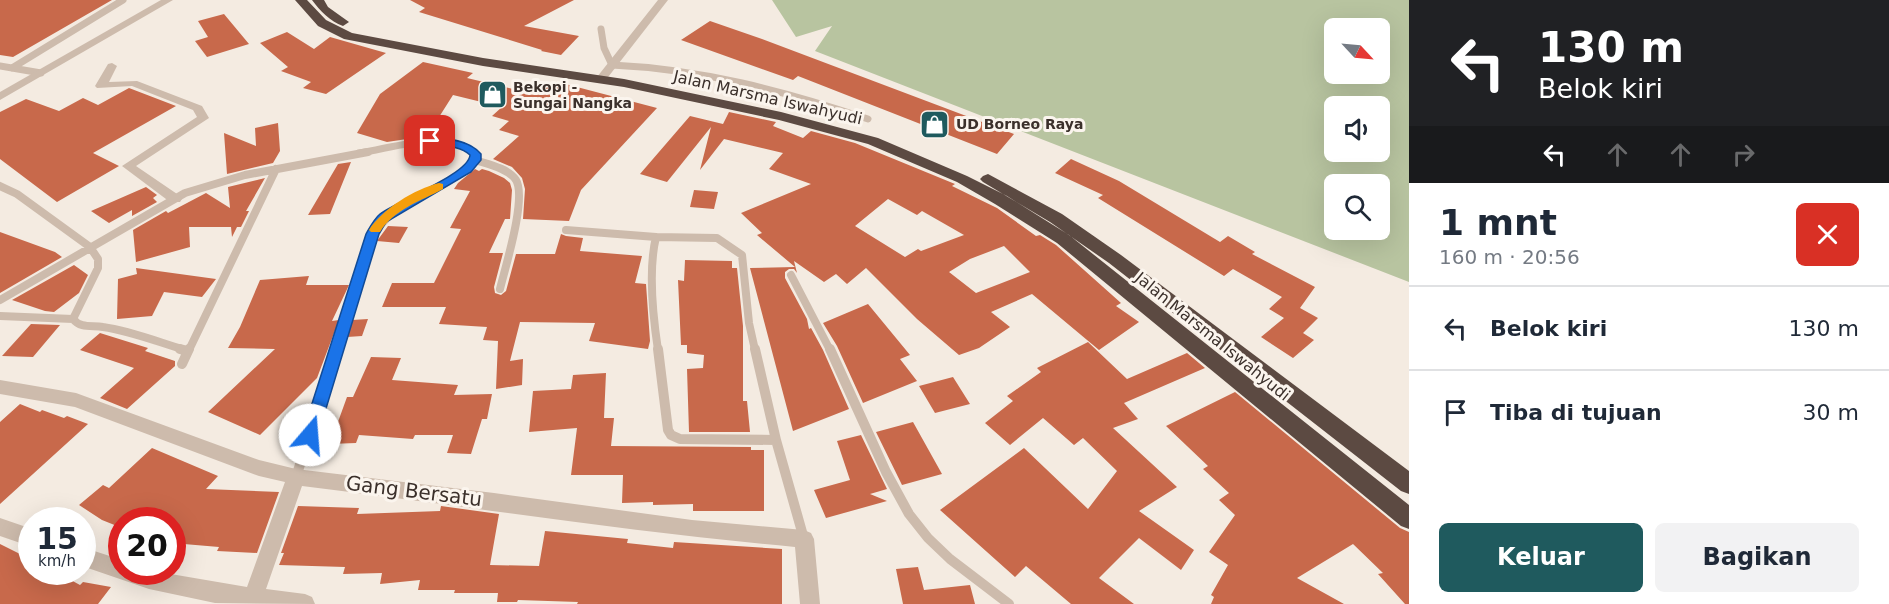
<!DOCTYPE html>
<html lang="id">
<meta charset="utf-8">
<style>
:root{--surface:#fff;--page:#f2f2f3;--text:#1f2937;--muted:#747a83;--line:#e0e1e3;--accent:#1f5a5e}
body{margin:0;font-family:"DejaVu Sans",sans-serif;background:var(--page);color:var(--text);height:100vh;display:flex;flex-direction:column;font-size:22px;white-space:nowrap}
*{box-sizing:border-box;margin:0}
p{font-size:20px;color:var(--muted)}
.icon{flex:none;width:33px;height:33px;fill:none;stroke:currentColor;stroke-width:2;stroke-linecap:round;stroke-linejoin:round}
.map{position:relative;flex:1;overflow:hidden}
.sheet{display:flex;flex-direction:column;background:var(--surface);width:480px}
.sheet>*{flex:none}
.guide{background:#202124;color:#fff;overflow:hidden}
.needle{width:39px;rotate:116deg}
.controls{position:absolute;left:1324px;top:18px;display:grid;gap:12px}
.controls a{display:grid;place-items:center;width:66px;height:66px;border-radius:9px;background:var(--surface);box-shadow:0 6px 24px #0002;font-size:30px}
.speed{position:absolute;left:18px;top:507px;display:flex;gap:12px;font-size:30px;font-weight:700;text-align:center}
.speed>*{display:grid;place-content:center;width:78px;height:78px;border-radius:50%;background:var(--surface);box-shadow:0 6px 24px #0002;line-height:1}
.speed small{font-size:15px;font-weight:400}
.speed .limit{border:9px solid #d22;background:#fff;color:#111}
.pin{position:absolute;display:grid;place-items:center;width:51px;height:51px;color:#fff;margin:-26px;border-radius:12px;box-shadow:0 3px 9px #0006}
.me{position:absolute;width:66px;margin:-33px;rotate:18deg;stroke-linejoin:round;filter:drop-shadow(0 0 4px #0008)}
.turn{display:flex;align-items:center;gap:21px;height:126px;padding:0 30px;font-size:27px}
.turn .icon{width:78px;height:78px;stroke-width:2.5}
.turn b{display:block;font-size:42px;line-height:51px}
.lanes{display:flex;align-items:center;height:57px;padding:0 30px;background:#0003;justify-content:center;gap:30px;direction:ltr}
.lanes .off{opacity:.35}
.round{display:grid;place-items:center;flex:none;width:63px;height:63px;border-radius:9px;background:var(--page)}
.summary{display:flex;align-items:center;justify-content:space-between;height:102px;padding:0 30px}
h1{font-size:36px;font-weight:700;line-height:45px}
.action{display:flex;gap:12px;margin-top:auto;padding:12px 30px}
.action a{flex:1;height:69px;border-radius:9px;background:var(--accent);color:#fff;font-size:24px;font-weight:700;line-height:69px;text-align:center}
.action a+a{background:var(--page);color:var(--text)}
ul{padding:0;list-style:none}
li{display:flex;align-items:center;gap:18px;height:84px;padding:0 30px;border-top:2px solid var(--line)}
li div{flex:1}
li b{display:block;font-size:22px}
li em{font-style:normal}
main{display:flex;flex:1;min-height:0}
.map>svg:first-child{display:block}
.green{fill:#b8c4a0;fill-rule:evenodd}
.building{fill:#c8694b;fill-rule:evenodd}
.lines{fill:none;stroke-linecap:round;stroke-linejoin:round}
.lane-far2{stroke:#cdbbac;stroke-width:7}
.lane-far1{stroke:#cdbbac;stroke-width:8}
.lane{stroke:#cdbbac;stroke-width:10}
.street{fill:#cdbbac;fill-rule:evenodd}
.highway{fill:#5c4a42;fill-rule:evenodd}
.route{fill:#1a73e8;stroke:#114b97;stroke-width:1.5}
.slow{fill:#f59e0b}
.labels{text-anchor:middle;stroke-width:6;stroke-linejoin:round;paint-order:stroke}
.far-poi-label{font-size:14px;font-weight:bold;fill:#3b302b;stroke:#fbf5ee;text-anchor:start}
.street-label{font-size:16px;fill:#3b302b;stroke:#fbf5ee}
.near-street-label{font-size:20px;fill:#3b302b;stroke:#fbf5ee}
</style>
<main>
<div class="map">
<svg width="1409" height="604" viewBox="0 0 1409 604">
<rect width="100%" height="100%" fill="#f4ebe1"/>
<!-- green -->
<path class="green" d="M772,0H1409V282L815,51L832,26L796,37ZM1335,28H1380V74H1335ZM1335,106H1380V152H1335ZM1380,184V230H1335V184Z"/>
<!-- building -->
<path class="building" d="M0,0H112L13,57L0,55Z
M410,0H574L524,26L579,36L561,55L541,51L542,50L419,12L425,8Z
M224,14L249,44L207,57L195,41L208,37L198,21Z
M710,21L762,39L1014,134L997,154L798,76L793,80L681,40Z
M287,32L314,49L330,37L386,53L326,94L303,88L311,82L281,71L288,67L260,43Z
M423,62L473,73L467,78L521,91L528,85L545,89L554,81L657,108L581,190L569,221L523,219L525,189L522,178L512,167L493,159L519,136L499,130L509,121L492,116L502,107L453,95L427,136L387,142L357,133L380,94Z
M129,88L176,106L93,153L119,166L57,202L0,159V112L26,99L59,111L83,98L98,105Z
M729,112L776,122L773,126L803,138L811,131L855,143L955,184L952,186L997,208L1036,236L1040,235L1056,245L1121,303L1116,306L1139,322L1099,350L1032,294L991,312L1010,327L979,348L959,355L917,319L866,268L847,284L836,274L824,282L794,261L797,273L794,269H789L785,272V278L807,319L809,329L811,328L823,350L849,409L793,431L750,268L795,267L757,235L762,233L741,213L811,184L769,169L783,153L724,139L700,170L711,127L667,182L640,174L690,116L723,124ZM888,199L917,215L922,211L964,235L921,251L918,249L905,257L855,226ZM1004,246L1030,272L976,293L949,272L970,259Z
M278,123L280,151L273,163L227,174L224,133L256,146L255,128Z
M440,147L452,155L450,159L412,149Z
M1071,159L1119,181L1220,242L1228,236L1255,252L1252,254L1315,287L1300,308L1318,318L1303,333L1314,340L1293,358L1261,337L1284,318L1269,309L1282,297L1233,269L1224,276L1098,198L1103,195L1055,173Z
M351,162L330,214L308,215L338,164Z
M475,169L479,171L482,169L489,171L504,178L510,183L512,190L510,219H505L489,253H503L494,287L495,293L501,295L506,291L516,254H555L561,234L566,236L583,238L580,251L642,256L635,283L646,284L650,341L648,349L589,341L595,323L520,322L510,361L523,359L522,385L496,389L498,341L483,340L487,327L439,324L446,307H382L392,283H434L461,229L450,228L470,191L454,189L458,183Z
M265,178L246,211H249L241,227H237L232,237L231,227H189L190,247L136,262L133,230L166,211L168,213L206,193L230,208L228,187Z
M146,187L157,195L153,198L157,202L132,216V210L109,223L91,211Z
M694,190L718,192L714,209L690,207Z
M388,226L408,227L399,243L377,241Z
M0,232L55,252L62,257L0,293Z
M685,260L732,261V268H737L743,326V401H747L750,432H689L687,369L703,368L704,355L687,353V345H681L678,280L684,281Z
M74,265L88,275L79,293L54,312L45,311L12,300Z
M136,268L216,279L202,297L164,292L152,316L117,319L118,279L137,274Z
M309,276L306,285H349L332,321L339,320L317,378L260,435L208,412L275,349L228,348L240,327L260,280Z
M868,304L910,355L900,359L917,381L863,403L837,346L823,323Z
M368,319L362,336L347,337L352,320Z
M31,324L60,325L33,357L2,356Z
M100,333L148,348L145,351L175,361V366L127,409L100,398L134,368L80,350Z
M1088,342L1127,379L1187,353L1205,368L1124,403L1138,419L1113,428L1177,487L1139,511L1194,550L1181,570L1139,538L1099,578L1134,604H1071L1026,566L1015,577L940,510L1024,448L1088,509L1117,471L1083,438L1074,445L1043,418L1010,445L985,423L1013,401L1007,396L1041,372L1037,368Z
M371,357L401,358L392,380L458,385L454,395L492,394L487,419H482L471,454L447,453L453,435H415L413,439L359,435L356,443L330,444L347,397H353Z
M606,373L604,418H614L611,446L751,447V450H764V511H693V504L653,505V502L622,503L623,475H571L577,428L529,432L533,391L571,389L573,375Z
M953,377L970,404L935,413L919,386Z
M1235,392L1400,528L1409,532V604H1405L1378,574L1383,573L1353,544L1297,578L1344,604H1211L1214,597L1211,595L1228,565L1209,552L1235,515L1219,500L1229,493L1203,469L1208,466L1166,426Z
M20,404L40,412L42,410L64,418L67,416L88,424L0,504V422Z
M913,422L942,474L902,485L876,432Z
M861,435L887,489L870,494L887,501L826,518L814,490L850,480L837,441Z
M152,448L218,476L206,489L279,492L257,553L217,551L219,547L172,543V520H122V528L102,520L79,505L103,485L109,488Z
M298,506L359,508L357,514L440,511L441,506L499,514L490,565L539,566L545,531L628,539L627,543L673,548L674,542L782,549V604H577L578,602L518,600L517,602H497L498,593H454L455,590H418L420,580L380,584L382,573L343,574L345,567L279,565L284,553H281Z
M0,544L32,560V572H56L80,585L83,582L111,587L98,604H0Z
M918,567L924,590L970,585L975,604H903L896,569Z"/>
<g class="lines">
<!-- lane-far2 -->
<path class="lane-far2" d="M601,29L604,48L612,65C701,69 784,91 868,119
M0,66L41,73
M12,68L123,0
M359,153C394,148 443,129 474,153"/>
<!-- lane-far1 -->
<path class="lane-far1" d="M475,160C487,164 508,168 516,180C527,198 505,268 500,289
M0,186L17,194L90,247L98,259V268L73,319C81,329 92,325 103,327C131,331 158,342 185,350
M566,230L656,237C648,270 653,317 658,350
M656,237L717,238L742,255L749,323L755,350
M791,275L830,350
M0,300L185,193L245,175L368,152
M0,316L73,319
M189,350L276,169
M336,350L373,234C382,222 391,213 404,205C420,194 475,174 475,154L472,152"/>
<!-- lane -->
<path class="lane" d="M180,349L187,351
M658,349L668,430L671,435L680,439L776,440L804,539
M755,349L776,440
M830,349L886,472L909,514L928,538L950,559L1009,604
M182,364L189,349
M296,477L337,349"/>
<!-- street -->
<path class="street" d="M161,0H173L0,100V92Z
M658,0H668L605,81H597V77Z
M112,63L117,66L109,82L137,81L202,106L209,118L136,166L180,196L182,199L180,202H170L122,166L197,117L193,110L132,86L97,88L95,86L108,64Z
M0,380L76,393L259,460L296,469L494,493L692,520L804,530L811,533L814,539L820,604H800L795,547C630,532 466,506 302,486L266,589L305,594L312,597L315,604L215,603L149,589L82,566V547L122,560V572H159L247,587L285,482L259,476L75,407L0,394Z
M0,518L32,529V547L0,536Z"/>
<!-- highway -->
<path class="highway" d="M295,0H307L326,20L352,33L483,58L624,79L781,112L878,138L967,176L1007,196L1069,235L1409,505V529L1401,526L1057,243L995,204L957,182L868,144L779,120L624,87L483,66L344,39L318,26Z
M312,0H324L328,7L349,22L343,26C330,21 320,11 312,0Z
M988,174L1062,214L1121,255L1409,471V494L1401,491L1109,263L1050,222L983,182L980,179L983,176Z"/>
</g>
<!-- route -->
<path class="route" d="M430,138C448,138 469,140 481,154V160L471,172L386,222L379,234L318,435L315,439L310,441L304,439L302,435L366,234C370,227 374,219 380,214C397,201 469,174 470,155C458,144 441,147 426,144L425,141Z"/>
<!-- slow -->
<path class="slow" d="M439,183L443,184V189C421,201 393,210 380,232H371L369,230C382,209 415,189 439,183Z"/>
<!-- icons -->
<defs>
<symbol id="shop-square" viewBox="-11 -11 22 22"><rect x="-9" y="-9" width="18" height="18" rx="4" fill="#1f5a5e" stroke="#fbf5ee"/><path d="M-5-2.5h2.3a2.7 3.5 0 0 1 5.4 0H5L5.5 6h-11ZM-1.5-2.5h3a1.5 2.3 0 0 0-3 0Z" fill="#fff"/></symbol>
</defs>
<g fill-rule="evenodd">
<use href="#shop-square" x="476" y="78" width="33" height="33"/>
<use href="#shop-square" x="918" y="108" width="33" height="33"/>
</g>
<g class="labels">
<!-- far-poi labels -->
<g class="far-poi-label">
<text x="513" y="92">Bekopi -<tspan x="513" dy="16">Sungai Nangka</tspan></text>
<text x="956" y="129">UD Borneo Raya</text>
</g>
<!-- street labels -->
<g class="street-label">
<text transform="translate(768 97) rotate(13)" y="6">Jalan Marsma Iswahyudi</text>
<text transform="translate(1213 336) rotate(39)" y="6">Jalan Marsma Iswahyudi</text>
</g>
<!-- near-street labels -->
<g class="near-street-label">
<text transform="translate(414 491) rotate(7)" y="7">Gang Bersatu</text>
</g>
</g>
</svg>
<div class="controls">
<a><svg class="needle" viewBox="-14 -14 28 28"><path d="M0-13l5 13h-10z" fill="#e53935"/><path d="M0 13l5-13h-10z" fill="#747a83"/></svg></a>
<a><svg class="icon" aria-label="sound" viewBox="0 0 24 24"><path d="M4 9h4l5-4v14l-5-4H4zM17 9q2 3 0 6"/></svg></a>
<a><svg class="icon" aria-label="search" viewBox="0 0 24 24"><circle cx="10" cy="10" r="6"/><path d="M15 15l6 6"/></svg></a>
</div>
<div class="speed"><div>15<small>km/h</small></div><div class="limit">20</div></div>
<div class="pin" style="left:430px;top:141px;background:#d93025"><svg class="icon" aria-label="arrive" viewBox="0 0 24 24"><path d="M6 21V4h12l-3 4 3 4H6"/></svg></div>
<svg class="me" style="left:310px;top:435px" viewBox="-20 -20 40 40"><circle r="19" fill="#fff"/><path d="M0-13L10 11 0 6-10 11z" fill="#1a73e8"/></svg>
</div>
<section class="sheet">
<div class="guide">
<div class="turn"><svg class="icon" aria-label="left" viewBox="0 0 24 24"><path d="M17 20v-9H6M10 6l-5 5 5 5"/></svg><div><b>130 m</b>Belok kiri</div></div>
<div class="lanes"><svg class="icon" aria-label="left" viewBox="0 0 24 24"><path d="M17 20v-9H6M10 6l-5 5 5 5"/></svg><svg class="icon off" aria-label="ahead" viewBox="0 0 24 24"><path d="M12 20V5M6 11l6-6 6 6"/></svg><svg class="icon off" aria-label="ahead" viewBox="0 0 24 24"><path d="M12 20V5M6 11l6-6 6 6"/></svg><svg class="icon off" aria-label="right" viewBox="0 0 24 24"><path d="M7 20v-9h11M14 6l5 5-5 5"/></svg></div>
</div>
<div class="summary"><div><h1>1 mnt</h1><p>160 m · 20:56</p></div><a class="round" style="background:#d93025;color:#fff"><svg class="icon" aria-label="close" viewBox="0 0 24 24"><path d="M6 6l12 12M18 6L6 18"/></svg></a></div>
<ul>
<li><svg class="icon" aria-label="left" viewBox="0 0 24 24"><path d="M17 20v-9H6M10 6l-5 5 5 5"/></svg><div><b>Belok kiri</b></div><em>130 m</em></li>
<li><svg class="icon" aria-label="arrive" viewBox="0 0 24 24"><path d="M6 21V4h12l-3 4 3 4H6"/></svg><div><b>Tiba di tujuan</b></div><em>30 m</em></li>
</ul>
<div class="action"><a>Keluar</a><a>Bagikan</a></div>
</section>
</main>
